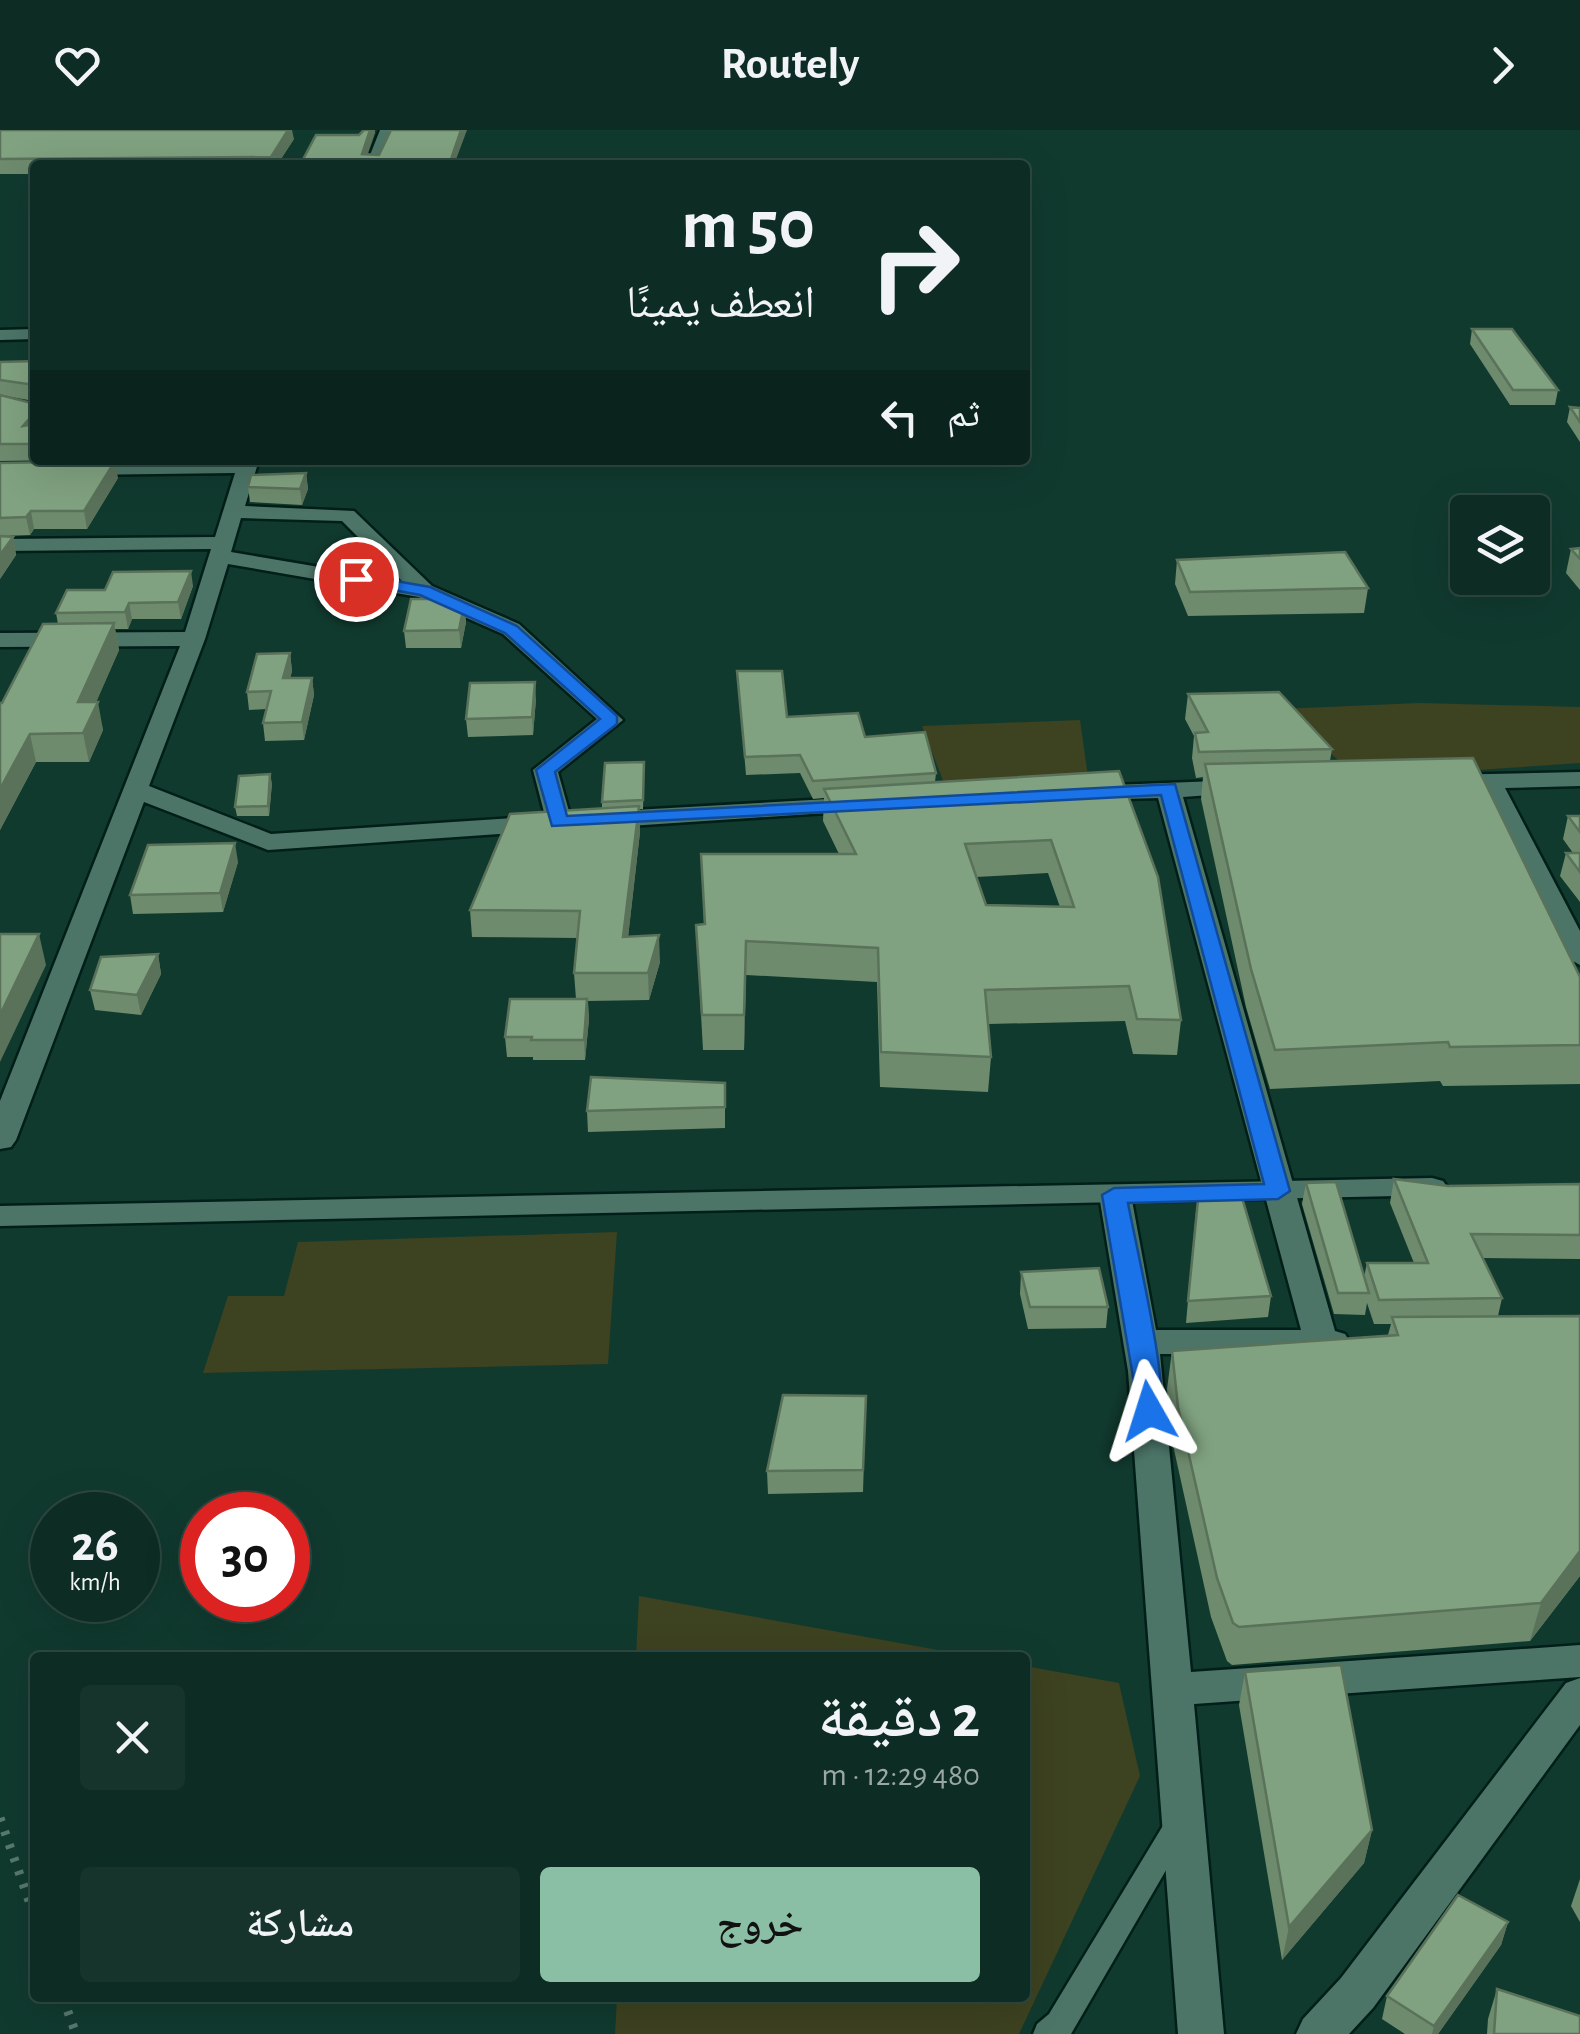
<!DOCTYPE html>
<html lang="ar">
<meta charset="utf-8">
<style>
:root{--surface:#0d2c23;--page:#16342b;--text:#f1f3f6;--muted:#9aa7a6;--line:#2d4841;--accent:#8abfa5}
body{margin:0;font-family:"Alegreya Sans","Noto Naskh Arabic",sans-serif;background:var(--page);color:var(--text);direction:rtl;height:100vh;display:flex;flex-direction:column;font-size:38px;white-space:nowrap}
*{box-sizing:border-box;margin:0}
p{font-size:32px;color:var(--muted)}
.icon{flex:none;width:55px;height:55px;fill:none;stroke:currentColor;stroke-width:2;stroke-linecap:round;stroke-linejoin:round}
.map{position:relative;flex:1;overflow:hidden;direction:ltr}
.panel{position:absolute;left:30px;top:1522px;width:1000px;height:350px;display:flex;flex-direction:column;background:var(--surface);border-radius:10px;box-shadow:0 10px 40px #0002,0 0 0 2px var(--line);direction:rtl}
.panel>*{flex:none}
.hud{position:absolute;left:30px;top:30px;width:1000px;height:305px;border-radius:10px;box-shadow:0 10px 40px #0002,0 0 0 2px var(--line);direction:rtl;background:#0d2c23;color:var(--text);overflow:hidden}
.controls{position:absolute;left:1450px;top:365px;display:grid;gap:20px}
.controls a{display:grid;place-items:center;width:100px;height:100px;border-radius:10px;background:var(--surface);box-shadow:0 10px 40px #0002,0 0 0 2px var(--line);font-size:50px}
.speed{position:absolute;left:30px;top:1362px;display:flex;gap:20px;font-size:50px;font-weight:700;text-align:center}
.speed>*{display:grid;place-content:center;width:130px;height:130px;border-radius:50%;background:var(--surface);box-shadow:0 10px 40px #0002,0 0 0 2px var(--line);line-height:1}
.speed small{font-size:25px;font-weight:400}
.speed .limit{border:15px solid #d22;background:#fff;color:#111}
.pin{position:absolute;display:grid;place-items:center;width:85px;height:85px;color:#fff;margin:-42px;border:5px solid #fff;border-radius:50%;box-shadow:0 2px 10px #0007}
.me{position:absolute;width:110px;margin:-55px;rotate:354deg;stroke-linejoin:round;filter:drop-shadow(0 0 8px #0008)}
.turn{display:flex;align-items:center;gap:35px;height:210px;padding:0 50px;font-size:45px}
.turn .icon{width:130px;height:130px;stroke-width:2.5}
.turn b{display:block;font-size:70px;line-height:85px}
.then{display:flex;align-items:center;height:95px;padding:0 50px;background:#0003;gap:20px;font-size:38px}
.round{display:grid;place-items:center;flex:none;width:105px;height:105px;border-radius:10px;background:var(--page)}
.headline{display:flex;align-items:center;justify-content:space-between;height:170px;padding:0 50px}
h1{font-size:60px;font-weight:600;line-height:75px}
.action{display:flex;gap:20px;margin-top:auto;padding:20px 50px}
.action a{flex:1;height:115px;border-radius:10px;background:var(--accent);color:#111;font-size:40px;font-weight:600;line-height:115px;text-align:center}
.action a+a{background:var(--page);color:var(--text)}
header{display:flex;justify-content:space-between;align-items:center;height:130px;padding:0 50px;background:var(--surface);font-size:45px;font-weight:600}
.map>svg:first-child{display:block}
.green{fill:#3d4220}
.lines{fill:none;stroke-linecap:round;stroke-linejoin:round}
.service-casing{stroke:#011f18;stroke-width:5}
.minor-casing{stroke:#011f18;stroke-width:5}
.tertiary-casing{stroke:#011f18;stroke-width:5}
.path{stroke:#57796f;stroke-width:9;stroke-dasharray:4 10;stroke-linecap:butt}
.service{fill:#4c7568;fill-rule:evenodd}
.minor{fill:#4c7568;fill-rule:evenodd}
.tertiary{fill:#4c7568;fill-rule:evenodd}
.wall{fill:#6e8b6e;fill-rule:evenodd}
.shaded-wall{fill:#5a715a}
.building{fill:#80a280;stroke:#5a715a;stroke-width:2.5;fill-rule:evenodd}
.route{fill:#1a73e8;stroke:#114b97;stroke-width:2.5}
</style>
<header><svg class="icon" aria-label="forward" viewBox="0 0 24 24"><path d="M9 5l7 7-7 7"/></svg>Routely<svg class="icon" aria-label="heart" viewBox="0 0 24 24"><path d="M12 20l-8-8c-3-5 5-10 8-4 3-6 11-1 8 4z"/></svg></header>
<div class="map">
<svg width="1580" height="1904" viewBox="0 0 1580 1904">
<rect width="100%" height="100%" fill="#113a2f"/>
<!-- green -->
<path class="green" d="M1419,573L1580,577V633L1358,648L1281,579Z
M1080,590L1089,654L947,661L922,596Z
M617,1102L608,1234L203,1243L228,1166H284L298,1112Z
M639,1466L977,1527H636Z
M1025,1536L1119,1553L1140,1646L1019,1904H615L617,1868H1025Z"/>
<g class="lines">
<defs>
<path id="service" d="M1177,1685L1187,1689L1191,1697L1071,1904H1033L1037,1894L1049,1884L1167,1689Z"/>
<path id="minor" d="M380,0H394L380,35H366Z
M35,199V209L0,210V200Z
M259,330L245,376L354,381L432,456L519,494L623,590L558,642L572,692L559,700L268,720L144,672L16,1010L11,1017L0,1019V971L180,516L0,517V503L185,502L211,419L0,421V409L215,407L235,343L0,346V334ZM241,388L342,391L402,451L231,422ZM228,434L419,467L503,504L597,589L533,640L545,686L271,704L149,656L205,509Z
M1580,642V656L1505,658L1580,801V835L1566,827L1480,659H1443L1431,652L1443,645Z
M1242,650L1251,652L1254,657L1251,662L1183,667L1335,1201L1345,1204L1350,1212L1345,1220L1333,1224H1160L1191,1542L1580,1515V1547L1194,1574L1224,1904H1178L1128,1241L1099,1065L1104,1058H1126L1131,1065L1156,1200H1301L1158,668L1088,670L1076,663L1088,656Z
M863,667L872,670L876,675L872,680L599,698L586,690L599,682Z
M1580,1548V1595L1373,1878L1349,1904H1296L1303,1889L1341,1848L1566,1553Z"/>
<path id="tertiary" d="M1432,1048L1443,1051L1448,1058L1443,1065L0,1096V1076Z"/>
</defs>
<!-- service casing -->
<use href="#service" class="service-casing"/>
<!-- minor casing -->
<use href="#minor" class="minor-casing"/>
<!-- tertiary casing -->
<use href="#tertiary" class="tertiary-casing"/>
<!-- path -->
<path class="path" d="M0,1688L35,1788
M63,1868L76,1904"/>
<!-- service -->
<use href="#service" class="service"/>
<!-- minor -->
<use href="#minor" class="minor"/>
<!-- tertiary -->
<use href="#tertiary" class="tertiary"/>
</g>
<!-- wall -->
<path class="wall" d="M0,0L294,9L277,35H35V44H0Z
M1472,199L1558,260L1555,275H1510L1470,214Z
M35,231V330H56L0,331V232ZM6,266L34,271L31,273Z
M1570,277L1580,278V312L1567,292Z
M0,333L118,348L87,399H34L30,405L2,406L13,407L16,425L0,449Z
M306,343L308,359L302,375L250,372L248,357Z
M1580,418V460L1566,443L1571,419Z
M1177,430L1368,458L1364,483L1188,486L1175,454Z
M193,456L181,489H132L128,499H115L119,520L96,572L103,600L89,632H36L0,700V573H2L58,494L56,483L105,460Z
M464,475L466,492L461,518H406L404,501Z
M290,523L292,541L290,548H312L314,565L304,610L265,611L263,593L266,579L249,580L247,562Z
M737,541L787,587L865,607L936,643L935,652L1119,641L1181,890L1177,925L1133,924L1125,891L988,894L991,927L988,962L880,957L877,852L746,845L744,920H703L696,795L704,794L701,724H839L823,691L824,668L813,669L800,643L746,645ZM1048,743L1060,777L986,775L976,747Z
M1188,564L1332,619L1330,631L1580,847V954L1443,956L1440,951L1270,959L1246,877L1201,669L1203,647L1196,648L1192,628L1194,606L1185,589Z
M536,569L533,605L468,607L466,589Z
M644,632L643,679H639L640,702L628,807L660,832L649,870L588,871L589,889L585,930H533V927H507L505,907L576,869L574,843L578,808L472,807L470,780L602,678V672Z
M272,653L269,686H237L235,677Z
M1568,686H1580V772L1560,746L1566,723H1573L1563,709Z
M238,732L223,782L133,784L130,765Z
M158,824L161,844L141,885L95,880L90,860Z
M725,953V998L588,1002L587,981Z
M1394,1049L1448,1056L1580,1054V1129L1483,1128L1502,1168L1498,1186H1580V1446L1530,1511L1232,1535L1227,1531L1211,1487L1173,1315L1167,1259L1172,1221L1388,1205L1391,1194H1374L1367,1173L1365,1185L1334,1184L1302,1074L1306,1053L1364,1147L1367,1133H1414L1390,1073Z
M1196,1081L1271,1166L1268,1187L1186,1193Z
M1021,1142L1108,1177L1106,1198L1028,1199L1020,1164Z
M866,1266L863,1362L768,1364L767,1341Z
M1245,1542L1372,1700L1364,1733L1282,1830L1239,1575Z
M1580,1749V1792L1571,1776Z
M1508,1792L1501,1815L1438,1904H1405L1382,1889L1387,1866Z
M1497,1859L1580,1904H1487L1488,1889Z"/>
<!-- shaded-wall -->
<path class="shaded-wall" d="M288,0H292L294,9L277,35H272L271,27Z
M370,0H375V3L364,35L362,24Z
M461,0H467L454,35H449Z
M35,282V302L23,296Z
M115,331L118,348L87,399L84,381Z
M306,343L308,359L302,375L300,359Z
M31,381L34,399L30,405L26,387Z
M13,407L16,425L0,449V425Z
M191,441L193,456L181,489L178,472Z
M129,473L132,489L128,499L125,482Z
M464,475L466,492L461,518L459,500Z
M114,493L119,520L84,600L78,572Z
M290,523L292,541L286,566L283,548Z
M312,548L314,565L304,610L302,592Z
M535,552L536,569L533,605L532,587Z
M98,572L103,600L89,632L83,603Z
M30,604L36,632L0,700V659Z
M270,644L272,653L269,686L268,676Z
M639,676L640,702L625,834L623,807Z
M235,713L238,732L223,782L220,763Z
M39,804L46,835L0,932V885Z
M659,805L660,832L649,870L648,843Z
M746,811V845L744,920V885Z
M158,824L161,844L141,885L137,865Z
M587,869L589,889L585,930L584,910Z
M1580,1421V1446L1530,1511L1541,1473Z
M1372,1700L1364,1733L1282,1830L1289,1797Z
M1508,1792L1501,1815L1438,1904H1432L1434,1896Z"/>
<!-- building -->
<path class="building" d="M0,0H288L271,27L0,29Z
M364,0H370L362,24L379,25L391,0H461L449,35H300L316,5H359Z
M1472,199H1512L1558,260H1513Z
M35,231V259V255L0,250V232Z
M0,265L31,273L35,270V282L23,296L35,294V314H0Z
M1570,277L1580,278V292Z
M115,331L84,381H31L26,387L0,388V333Z
M306,343L300,359L248,357L251,345Z
M0,406L13,407L0,425Z
M1580,418V429L1571,419Z
M1345,422L1368,458L1190,462L1177,430Z
M191,441L178,472L129,473L125,482L56,483L67,460H105L113,442Z
M411,469H450L464,475L459,500L404,501Z
M114,493L78,572H98L83,603L30,604L0,659V573H2L43,494Z
M290,523L283,548H312L302,592L263,593L271,561L247,562L257,524Z
M737,541H782L787,587L858,583L865,607L925,602L936,643L813,651L800,625L745,627Z
M535,552L532,587L466,589L470,553Z
M1279,562L1332,619L1199,622L1195,603L1208,602L1188,564Z
M1473,628L1580,847V915L1450,917L1448,912L1275,920L1251,839L1205,634Z
M644,632L643,670L602,672L605,633Z
M1119,641L1158,747L1181,890L1137,889L1129,856L985,860L991,927L881,922L878,818L746,811L744,885H702L696,795L705,794L701,724H856L824,659ZM1051,710L1074,777L986,775L965,714Z
M270,644L268,676L235,677L239,646Z
M639,676L623,807L659,805L648,843H574L580,781L470,780L510,684Z
M1568,686H1580V702Z
M235,713L220,763L130,765L148,715Z
M1566,723H1580V742Z
M0,804H39L0,885Z
M158,824L137,865L90,860L101,827Z
M510,869H587L584,910H531L532,907H505Z
M591,947L725,953V977L587,981Z
M1394,1049L1448,1056L1580,1054V1105L1471,1104L1502,1168L1379,1170L1367,1133H1428Z
M1336,1052L1369,1163H1338L1306,1053Z
M1199,1060L1240,1061L1271,1166L1188,1171Z
M1099,1138L1108,1177H1030L1021,1142Z
M1580,1186V1421L1541,1473L1239,1497L1233,1493L1217,1448L1178,1277L1172,1221L1398,1205L1392,1187Z
M783,1265L866,1266L863,1340L767,1341Z
M1341,1535L1372,1700L1289,1797L1245,1542Z
M1458,1765L1508,1792L1434,1896L1387,1866Z
M1497,1859L1580,1886V1904H1494Z"/>
<!-- route -->
<path class="route" d="M356,444L430,457L517,496L617,586V594L555,642L567,686L1175,654L1290,1061L1278,1069L1128,1073C1134,1107 1172,1266 1159,1288H1140L1102,1065L1114,1058L1264,1054L1161,665L552,696L536,640L600,589L505,503L420,465L350,452V446Z"/>
</svg>
<div class="controls">
<a><svg class="icon" aria-label="layers" viewBox="0 0 24 24"><path d="M12 4l9 5-9 5-9-5zM3 14l9 5 9-5"/></svg></a>
</div>
<div class="speed"><div>26<small>km/h</small></div><div class="limit">30</div></div>
<div class="pin" style="left:356px;top:449px;background:#d93025"><svg class="icon" aria-label="arrive" viewBox="0 0 24 24"><path d="M6 21V4h12l-3 4 3 4H6"/></svg></div>
<svg class="me" style="left:1149px;top:1281px" viewBox="-20 -20 40 40"><path d="M0-17L14 15 0 8-14 15z" fill="#1a73e8" stroke="#fff" stroke-width="4"/></svg>
<div class="hud">
<div class="turn"><svg class="icon" aria-label="right" viewBox="0 0 24 24"><path d="M7 20v-9h11M14 6l5 5-5 5"/></svg><div><b>50 m</b>انعطف يمينًا</div></div>
<div class="then">ثم<svg class="icon" aria-label="left" viewBox="0 0 24 24"><path d="M17 20v-9H6M10 6l-5 5 5 5"/></svg></div>
</div>
<section class="panel">
<div class="headline"><div><h1>2 دقيقة</h1><p>480 m · 12:29</p></div><a class="round"><svg class="icon" aria-label="close" viewBox="0 0 24 24"><path d="M6 6l12 12M18 6L6 18"/></svg></a></div>
<div class="action"><a>خروج</a><a>مشاركة</a></div>
</section>
</div>
